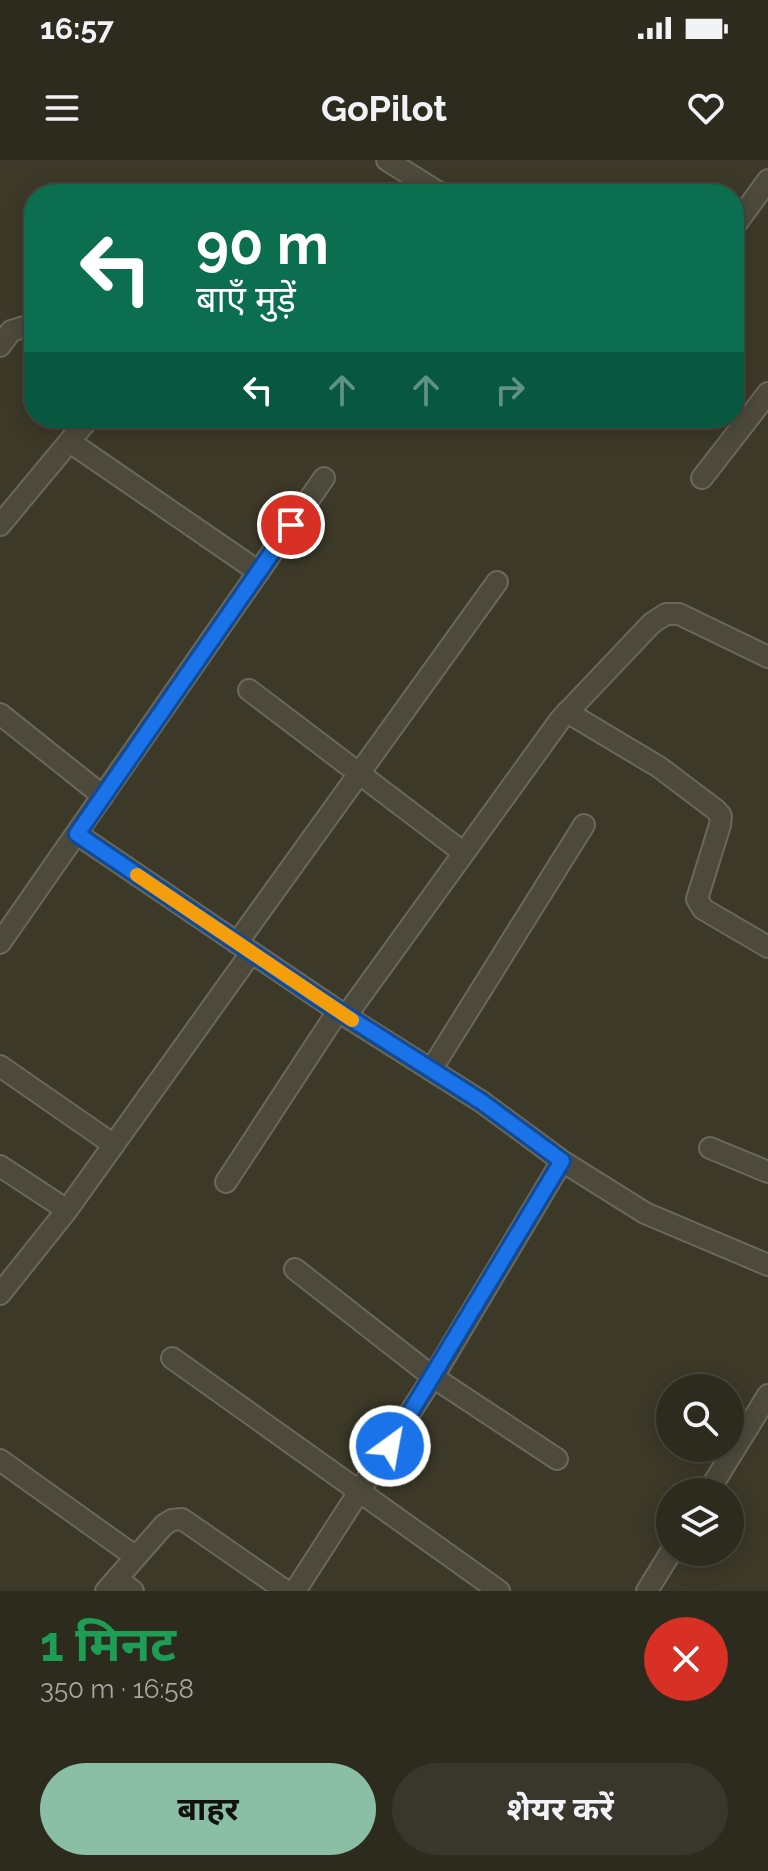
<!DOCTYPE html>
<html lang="hi">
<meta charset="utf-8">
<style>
:root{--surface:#2d2b1e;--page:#39372b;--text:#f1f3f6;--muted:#a7a7a4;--line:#48473c;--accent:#8abfa5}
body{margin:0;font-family:Raleway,"Noto Sans Devanagari",sans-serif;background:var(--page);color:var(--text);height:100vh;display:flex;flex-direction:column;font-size:30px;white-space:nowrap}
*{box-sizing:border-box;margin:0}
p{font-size:26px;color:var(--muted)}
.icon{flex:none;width:44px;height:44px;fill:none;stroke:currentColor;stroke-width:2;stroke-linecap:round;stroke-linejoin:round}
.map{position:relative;height:1431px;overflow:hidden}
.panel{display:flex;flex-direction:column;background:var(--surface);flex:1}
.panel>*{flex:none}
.hud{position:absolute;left:24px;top:24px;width:720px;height:244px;border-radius:32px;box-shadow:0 4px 20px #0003,0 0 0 2px var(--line);background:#0b6e4f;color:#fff;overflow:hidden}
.controls{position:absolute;left:656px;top:1214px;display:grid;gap:16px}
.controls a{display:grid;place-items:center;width:88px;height:88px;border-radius:50%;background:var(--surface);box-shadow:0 4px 20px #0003,0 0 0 2px var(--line);font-size:40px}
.pin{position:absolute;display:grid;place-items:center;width:68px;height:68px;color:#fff;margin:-34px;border:4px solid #fff;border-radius:50%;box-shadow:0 2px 8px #0007}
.me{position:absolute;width:88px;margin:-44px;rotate:32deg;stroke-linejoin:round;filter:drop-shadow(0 0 6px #0008)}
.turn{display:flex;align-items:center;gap:28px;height:168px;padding:0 40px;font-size:36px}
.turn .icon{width:104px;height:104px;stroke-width:2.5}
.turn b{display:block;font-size:56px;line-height:68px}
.lanes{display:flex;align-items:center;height:76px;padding:0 40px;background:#0003;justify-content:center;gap:40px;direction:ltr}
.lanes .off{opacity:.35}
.round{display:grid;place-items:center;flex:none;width:84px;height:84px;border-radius:42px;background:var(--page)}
.headline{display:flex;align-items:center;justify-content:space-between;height:136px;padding:0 40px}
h1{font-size:48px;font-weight:700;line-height:60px;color:#1e9e55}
.cta{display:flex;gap:16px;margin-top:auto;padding:16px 40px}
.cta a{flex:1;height:92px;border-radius:48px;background:var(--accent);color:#111;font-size:32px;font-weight:700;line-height:92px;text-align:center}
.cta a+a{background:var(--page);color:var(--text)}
.status{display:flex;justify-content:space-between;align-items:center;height:56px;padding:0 40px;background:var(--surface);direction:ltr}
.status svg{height:22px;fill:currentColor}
header{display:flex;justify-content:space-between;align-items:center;height:104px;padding:0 40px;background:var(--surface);font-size:36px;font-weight:700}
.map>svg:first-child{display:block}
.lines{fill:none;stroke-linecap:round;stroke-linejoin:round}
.minor-casing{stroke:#6a685a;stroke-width:24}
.minor{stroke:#4d4a3c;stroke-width:20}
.route-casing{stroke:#114b97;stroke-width:20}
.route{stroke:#1a73e8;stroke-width:14}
.slow{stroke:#f59e0b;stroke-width:14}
</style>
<div class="status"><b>16:57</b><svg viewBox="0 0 49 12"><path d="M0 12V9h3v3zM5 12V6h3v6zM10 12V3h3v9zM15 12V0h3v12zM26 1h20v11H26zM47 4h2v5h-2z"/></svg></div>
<header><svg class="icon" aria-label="menu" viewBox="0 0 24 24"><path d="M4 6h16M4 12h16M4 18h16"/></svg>GoPilot<svg class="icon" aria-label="heart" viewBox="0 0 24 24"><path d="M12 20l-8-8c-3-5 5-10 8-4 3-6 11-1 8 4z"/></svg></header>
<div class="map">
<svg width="768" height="1431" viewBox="0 0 768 1431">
<rect width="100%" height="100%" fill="#3c3928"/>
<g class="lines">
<defs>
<path id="minor" d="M387,0L441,34
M734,67L768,20
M0,186L11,171L24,167L34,173
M70,282L259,412
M702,318L768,233
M0,365L89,258
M249,530L464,693
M567,552L659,607L716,650L721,656L720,665L697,739L703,749L768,787
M0,554L103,636
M77,674L338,851L482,942L562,1001L645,1053L768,1105
M0,783L324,318
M237,783L497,422
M346,856L560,560L652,463L666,454H679L768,497
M0,906L114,985
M431,910L584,665
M710,988L768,1012
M0,1006L67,1050
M226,1022L338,851
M295,1109L433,1217L295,1431
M0,1134L67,1050L251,793
M172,1198L499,1431
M557,1299L433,1217L562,1001
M0,1300L136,1397
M708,1332L768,1235
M117,1418L133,1431
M106,1431L164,1365L172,1360L182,1359L286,1431
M647,1431L671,1392"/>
</defs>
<!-- minor casing -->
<use href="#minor" class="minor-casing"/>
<!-- minor -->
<use href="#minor" class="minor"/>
</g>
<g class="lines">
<defs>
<path id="route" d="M291,365L77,674L317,837L482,942L562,1001L390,1286"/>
</defs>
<!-- route casing -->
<use href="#route" class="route-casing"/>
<!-- route -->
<use href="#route" class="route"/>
<!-- slow -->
<path class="slow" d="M137,715L352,860"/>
</g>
</svg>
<div class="controls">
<a><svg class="icon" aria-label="search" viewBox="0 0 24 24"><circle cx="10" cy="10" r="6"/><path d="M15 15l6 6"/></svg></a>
<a><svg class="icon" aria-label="layers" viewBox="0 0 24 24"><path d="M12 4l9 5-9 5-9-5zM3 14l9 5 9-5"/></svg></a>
</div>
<div class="pin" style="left:291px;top:365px;background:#d93025"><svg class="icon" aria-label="arrive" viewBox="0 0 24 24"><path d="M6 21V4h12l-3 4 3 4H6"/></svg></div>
<svg class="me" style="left:390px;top:1286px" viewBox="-20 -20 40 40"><circle r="17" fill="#1a73e8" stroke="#fff" stroke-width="3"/><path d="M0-11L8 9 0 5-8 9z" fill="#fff"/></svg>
<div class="hud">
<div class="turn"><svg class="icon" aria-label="left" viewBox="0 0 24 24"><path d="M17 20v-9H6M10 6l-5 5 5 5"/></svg><div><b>90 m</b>बाएँ मुड़ें</div></div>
<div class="lanes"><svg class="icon" aria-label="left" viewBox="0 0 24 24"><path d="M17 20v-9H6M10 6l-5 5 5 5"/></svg><svg class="icon off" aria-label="ahead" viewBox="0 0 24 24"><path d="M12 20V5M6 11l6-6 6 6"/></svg><svg class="icon off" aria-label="ahead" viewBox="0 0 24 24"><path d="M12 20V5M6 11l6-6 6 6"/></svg><svg class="icon off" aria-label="right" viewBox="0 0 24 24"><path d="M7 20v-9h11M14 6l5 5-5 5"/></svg></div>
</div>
</div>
<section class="panel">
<div class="headline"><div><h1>1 मिनट</h1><p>350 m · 16:58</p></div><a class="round" style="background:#d93025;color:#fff"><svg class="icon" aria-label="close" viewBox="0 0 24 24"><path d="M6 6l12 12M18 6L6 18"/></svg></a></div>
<div class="cta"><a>बाहर</a><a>शेयर करें</a></div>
</section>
